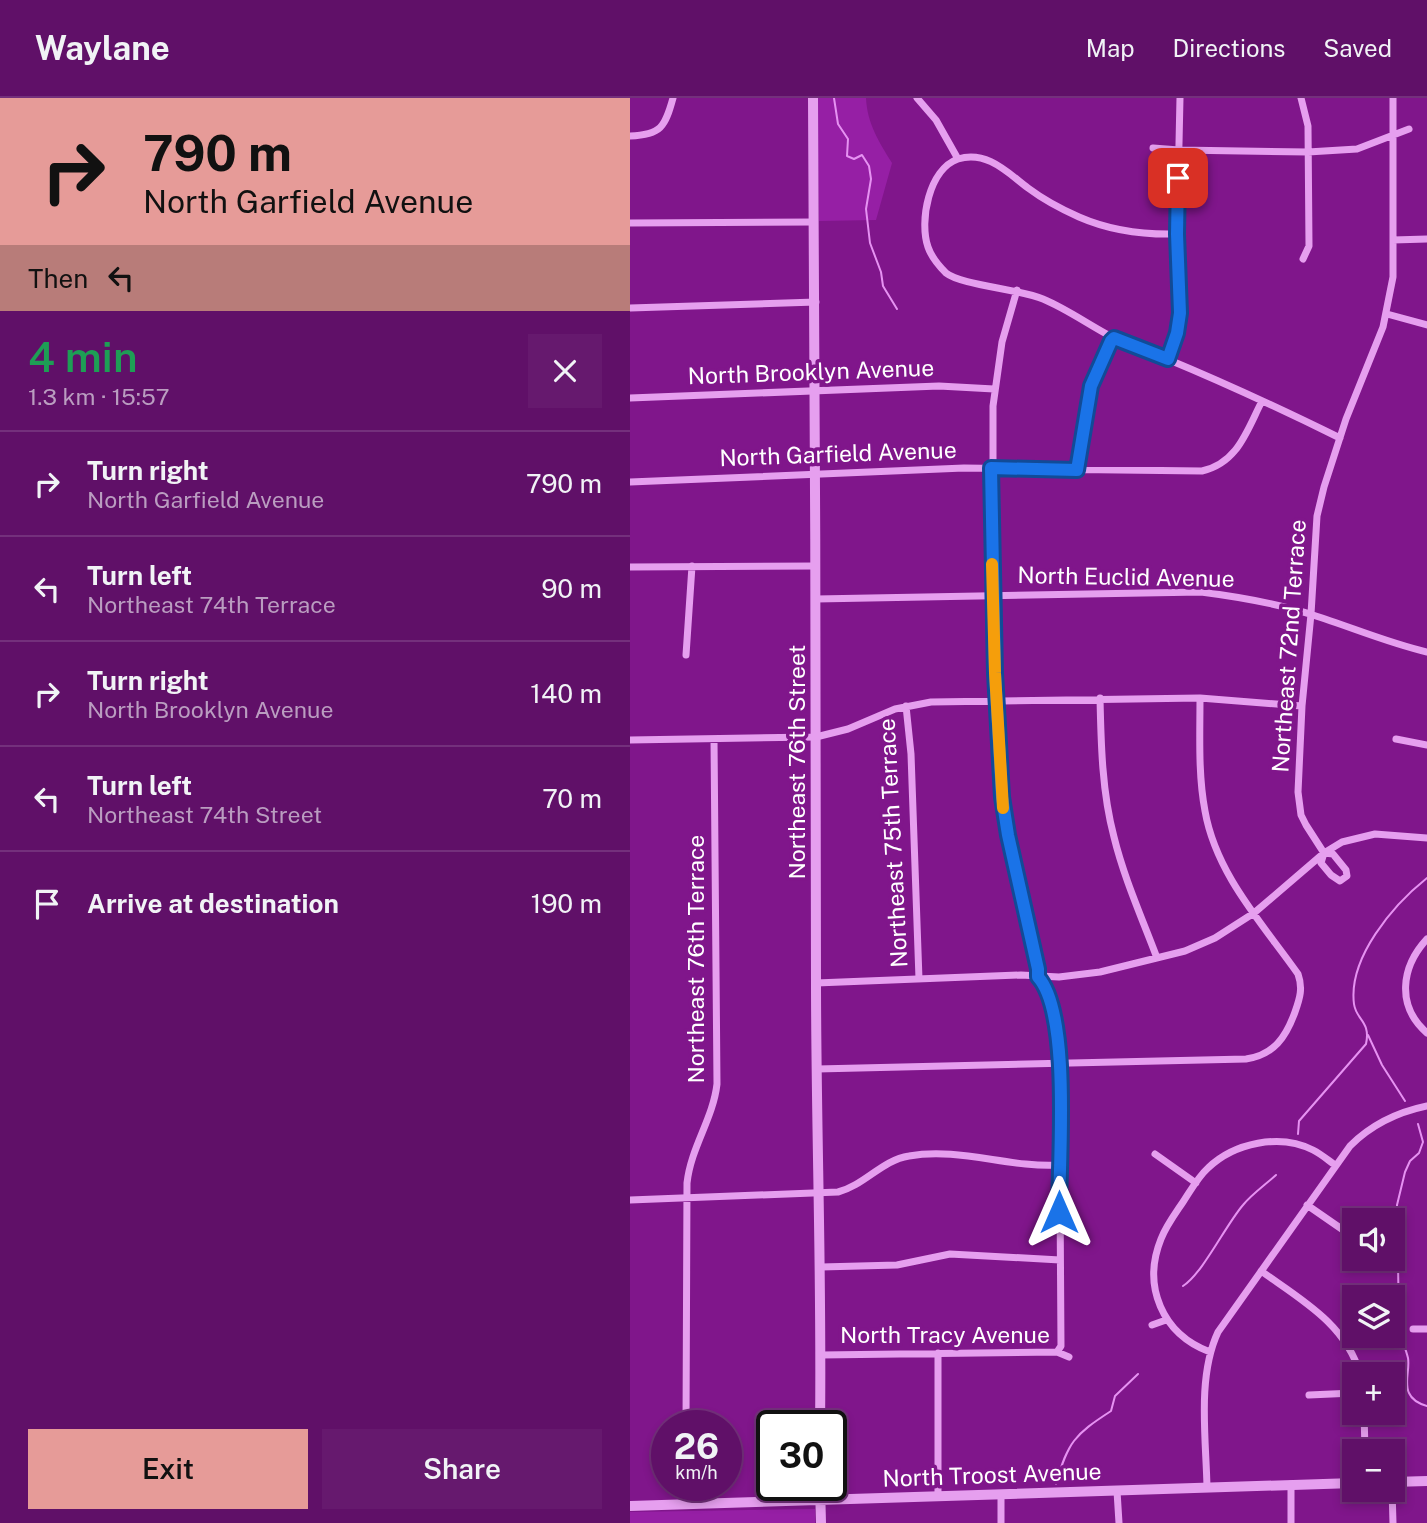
<!DOCTYPE html>
<meta charset="utf-8">
<style>
:root{--surface:#601068;--page:#66196e;--text:#f1f3f6;--muted:#ba9dc0;--line:#74307c;--accent:#e69b98}
body{margin:0;font-family:"Public Sans",sans-serif;background:var(--page);color:var(--text);height:100vh;display:flex;flex-direction:column;font-size:26px;white-space:nowrap}
*{box-sizing:border-box;margin:0}
p{font-size:23px;color:var(--muted)}
.icon{flex:none;width:38px;height:38px;fill:none;stroke:currentColor;stroke-width:2;stroke-linecap:round;stroke-linejoin:round}
.map{position:relative;flex:1;overflow:hidden}
.side{display:flex;flex-direction:column;background:var(--surface);width:630px}
.side>*{flex:none}
.banner{background:#e69b98;color:#111;overflow:hidden}
.tools{position:absolute;left:712px;top:1110px;display:grid;gap:14px}
.tools a{display:grid;place-items:center;width:63px;height:63px;border-radius:0px;background:var(--surface);box-shadow:0 4px 10px #0003,0 0 0 2px var(--line);font-size:35px}
.speed{position:absolute;left:21px;top:1312px;display:flex;gap:14px;font-size:35px;font-weight:700;text-align:center}
.speed>*{display:grid;place-content:center;width:91px;height:91px;border-radius:50%;background:var(--surface);box-shadow:0 4px 10px #0003,0 0 0 2px var(--line);line-height:1}
.speed small{font-size:18px;font-weight:400}
.speed .limit{border:4px solid #111;border-radius:10px;background:#fff;color:#111}
.pin{position:absolute;display:grid;place-items:center;width:60px;height:60px;color:#fff;margin:-30px;border-radius:14px;box-shadow:0 4px 10px #0006}
.me{position:absolute;width:77px;margin:-38px;rotate:0deg;stroke-linejoin:round;filter:drop-shadow(0 0 5px #0008)}
.turn{display:flex;align-items:center;gap:24px;height:147px;padding:0 28px;font-size:32px}
.turn .icon{width:91px;height:91px;stroke-width:2.5}
.turn b{display:block;font-size:49px;line-height:60px}
.then{display:flex;align-items:center;height:66px;padding:0 28px;background:#0003;gap:14px;font-size:26px}
.round{display:grid;place-items:center;flex:none;width:74px;height:74px;border-radius:0px;background:var(--page)}
.summary{display:flex;align-items:center;justify-content:space-between;height:119px;padding:0 28px}
h1{font-size:42px;font-weight:600;line-height:52px;color:#1e9e55}
.cta{display:flex;gap:14px;margin-top:auto;padding:14px 28px}
.cta a{flex:1;height:80px;border-radius:0px;background:var(--accent);color:#111;font-size:28px;font-weight:600;line-height:80px;text-align:center}
.cta a+a{background:var(--page);color:var(--text)}
ul{padding:0;list-style:none}
li{display:flex;align-items:center;gap:21px;height:105px;padding:0 28px;border-top:2px solid var(--line)}
li div{flex:1}
li b{display:block;font-size:26px}
li em{font-style:normal}
header{display:flex;align-items:center;gap:42px;box-sizing:border-box;height:98px;padding:0 35px;background:var(--surface);border-bottom:2px solid var(--line)}
header strong{font-size:33px}
nav{display:flex;gap:38px;margin-inline-start:auto;font-size:24px}
main{display:flex;flex:1;min-height:0}
.map>svg:first-child{display:block}
.green{fill:#961fa5}
.lines{fill:none;stroke-linecap:round;stroke-linejoin:round}
.stream{stroke:#e692f2;stroke-width:2}
.minor{stroke:#e69fef;stroke-width:7}
.tertiary{stroke:#e69fef;stroke-width:10}
.route-casing{stroke:#114b97;stroke-width:18}
.route{stroke:#1a73e8;stroke-width:12}
.slow{stroke:#f59e0b;stroke-width:12}
.labels{text-anchor:middle;stroke-width:7;stroke-linejoin:round;paint-order:stroke}
.street-label{font-size:23px;fill:#fff;stroke:#80168b}
</style>
<header>
<strong>Waylane</strong>
<nav><a>Map</a><a>Directions</a><a>Saved</a></nav>
</header>
<main>
<section class="side">
<div class="banner">
<div class="turn"><svg class="icon" aria-label="right" viewBox="0 0 24 24"><path d="M7 20v-9h11M14 6l5 5-5 5"/></svg><div><b>790 m</b>North Garfield Avenue</div></div>
<div class="then">Then<svg class="icon" aria-label="left" viewBox="0 0 24 24"><path d="M17 20v-9H6M10 6l-5 5 5 5"/></svg></div>
</div>
<div class="summary"><div><h1>4 min</h1><p>1.3 km · 15:57</p></div><a class="round"><svg class="icon" aria-label="close" viewBox="0 0 24 24"><path d="M6 6l12 12M18 6L6 18"/></svg></a></div>
<ul>
<li><svg class="icon" aria-label="right" viewBox="0 0 24 24"><path d="M7 20v-9h11M14 6l5 5-5 5"/></svg><div><b>Turn right</b><p>North Garfield Avenue</p></div><em>790 m</em></li>
<li><svg class="icon" aria-label="left" viewBox="0 0 24 24"><path d="M17 20v-9H6M10 6l-5 5 5 5"/></svg><div><b>Turn left</b><p>Northeast 74th Terrace</p></div><em>90 m</em></li>
<li><svg class="icon" aria-label="right" viewBox="0 0 24 24"><path d="M7 20v-9h11M14 6l5 5-5 5"/></svg><div><b>Turn right</b><p>North Brooklyn Avenue</p></div><em>140 m</em></li>
<li><svg class="icon" aria-label="left" viewBox="0 0 24 24"><path d="M17 20v-9H6M10 6l-5 5 5 5"/></svg><div><b>Turn left</b><p>Northeast 74th Street</p></div><em>70 m</em></li>
<li><svg class="icon" aria-label="arrive" viewBox="0 0 24 24"><path d="M6 21V4h12l-3 4 3 4H6"/></svg><div><b>Arrive at destination</b></div><em>190 m</em></li>
</ul>
<div class="cta"><a>Exit</a><a>Share</a></div>
</section>
<div class="map">
<svg width="797" height="1425" viewBox="0 0 797 1425">
<rect width="100%" height="100%" fill="#80168b"/>
<!-- green -->
<path class="green" d="M187,0H236C237,25 249,44 262,65L246,122L189,123Z
M185,1411V1425H0V1414Z"/>
<g class="lines">
<!-- stream -->
<path class="stream" d="M204,0L208,26L218,41L217,58L224,61L232,57L239,68L241,81L236,111L240,145L251,174L253,188L267,211
M738,937L752,967L775,1003
M788,1026L793,1044L789,1055L780,1063L775,1074L767,1107L769,1226C770,1239 775,1248 778,1260C780,1271 774,1285 779,1295C782,1302 790,1306 797,1308
M668,1036L669,1023L736,946C741,923 726,922 724,906C718,860 763,807 797,780
M553,1188C573,1175 595,1128 613,1107C622,1096 635,1087 646,1077
M426,1386C438,1344 444,1337 481,1313L485,1298L508,1276"/>
<!-- minor -->
<path class="minor" d="M287,0L306,22L328,61
M671,0L678,28L679,148L673,161
M0,38C31,37 35,29 43,0
M523,50L549,52L678,54L727,51L779,31
M0,125L184,124
M547,136C512,137 481,133 449,119C431,111 414,102 398,90C378,75 357,52 328,61C299,71 289,123 298,149C301,158 309,168 316,175C331,187 389,191 413,201C437,211 459,227 482,239C500,247 519,253 537,261C595,285 653,312 710,340
M763,142L797,141
M387,192L372,244L363,308V497L372,699L378,737L408,871V879C423,895 426,923 429,944L431,1248L427,1254
M0,210L186,204
M757,216L797,227
M538,261L547,235L550,215L547,136L550,0
M0,300L309,288L364,291
M447,372C453,329 455,275 484,240
M0,384L334,370L572,373C608,365 617,332 632,303
M0,469L186,468
M186,501L571,494C610,499 646,505 683,517C721,529 758,545 797,554
M56,557L62,468
M470,600C471,646 472,694 484,739C494,780 512,820 527,860
M276,608L281,656L289,881
M766,641L797,647
M0,642L186,639L218,631L265,611L301,604L570,600L672,608
M694,755L676,727L671,717L668,694L672,608L681,516L687,418L694,389L716,321L753,229L763,179V0
M694,755L703,756L716,772L717,778L710,783L701,777L691,765Z
M797,841C771,869 766,908 797,935
M186,885L391,877L429,879L470,874L555,853L585,840L624,815L694,755L712,744L745,736L797,740
M187,971L616,961C644,957 656,939 665,914C670,900 673,890 668,876C632,825 586,776 575,713C568,676 570,637 570,600
M525,1056L566,1085
M0,1102L208,1094C235,1087 252,1062 279,1058C329,1049 379,1070 429,1067
M677,1107L716,1134
M191,1169L267,1167L320,1156L430,1162
M631,1173C670,1201 716,1226 730,1276
M522,1227L536,1222
M783,1231H797
M580,1254C532,1236 512,1188 531,1141C536,1128 545,1116 553,1104C561,1092 568,1079 578,1070C604,1045 650,1035 683,1052C691,1056 698,1062 705,1067
M191,1257L427,1254L439,1259
M679,1297L724,1295
M734,1314L735,1353
M56,1328L57,1085C61,1049 83,1021 87,986L84,641
M661,1386V1425
M577,1389C576,1340 567,1279 588,1234L720,1048C741,1027 768,1014 797,1008
M762,1391L763,1425
M487,1393L489,1425
M371,1396V1425
M308,1398V1255
M55,1407V1388"/>
<!-- tertiary -->
<path class="tertiary" d="M183,0C186,294 185,587 186,881C186,1030 192,1179 190,1328
M763,1384L797,1383
M190,1388L191,1425
M0,1408L724,1385"/>
</g>
<g class="lines">
<defs>
<path id="route" d="M429,1114C429,1062 441,915 408,879V871L378,737L372,699L365,575L361,370L447,372L461,288L481,243L484,240L538,261L547,235L550,215L547,136L548,80"/>
</defs>
<!-- route casing -->
<use href="#route" class="route-casing"/>
<!-- route -->
<use href="#route" class="route"/>
<!-- slow -->
<path class="slow" d="M362,466L365,575L373,710"/>
</g>
<g class="labels">
<!-- street labels -->
<g class="street-label">
<text transform="translate(181 274) rotate(-2)" y="8">North Brooklyn Avenue</text>
<text transform="translate(208 356) rotate(-2)" y="8">North Garfield Avenue</text>
<text transform="translate(496 479) rotate(1)" y="8">North Euclid Avenue</text>
<text transform="translate(659 548) rotate(-86)" y="8">Northeast 72nd Terrace</text>
<text transform="translate(167 664) rotate(-90)" y="8">Northeast 76th Street</text>
<text transform="translate(263 745) rotate(-93)" y="8">Northeast 75th Terrace</text>
<text transform="translate(66 861) rotate(-90)" y="8">Northeast 76th Terrace</text>
<text x="315" y="1245">North Tracy Avenue</text>
<text transform="translate(362 1377) rotate(-2)" y="8">North Troost Avenue</text>
</g>
</g>
</svg>
<div class="tools">
<a><svg class="icon" aria-label="sound" viewBox="0 0 24 24"><path d="M4 9h4l5-4v14l-5-4H4zM17 9q2 3 0 6"/></svg></a>
<a><svg class="icon" aria-label="layers" viewBox="0 0 24 24"><path d="M12 4l9 5-9 5-9-5zM3 14l9 5 9-5"/></svg></a>
<a>+</a>
<a>−</a>
</div>
<div class="speed"><div>26<small>km/h</small></div><div class="limit">30</div></div>
<div class="pin" style="left:548px;top:80px;background:#d93025"><svg class="icon" aria-label="arrive" viewBox="0 0 24 24"><path d="M6 21V4h12l-3 4 3 4H6"/></svg></div>
<svg class="me" style="left:429px;top:1114px" viewBox="-20 -20 40 40"><path d="M0-17L14 15 0 8-14 15z" fill="#1a73e8" stroke="#fff" stroke-width="4"/></svg>
</div>
</main>
